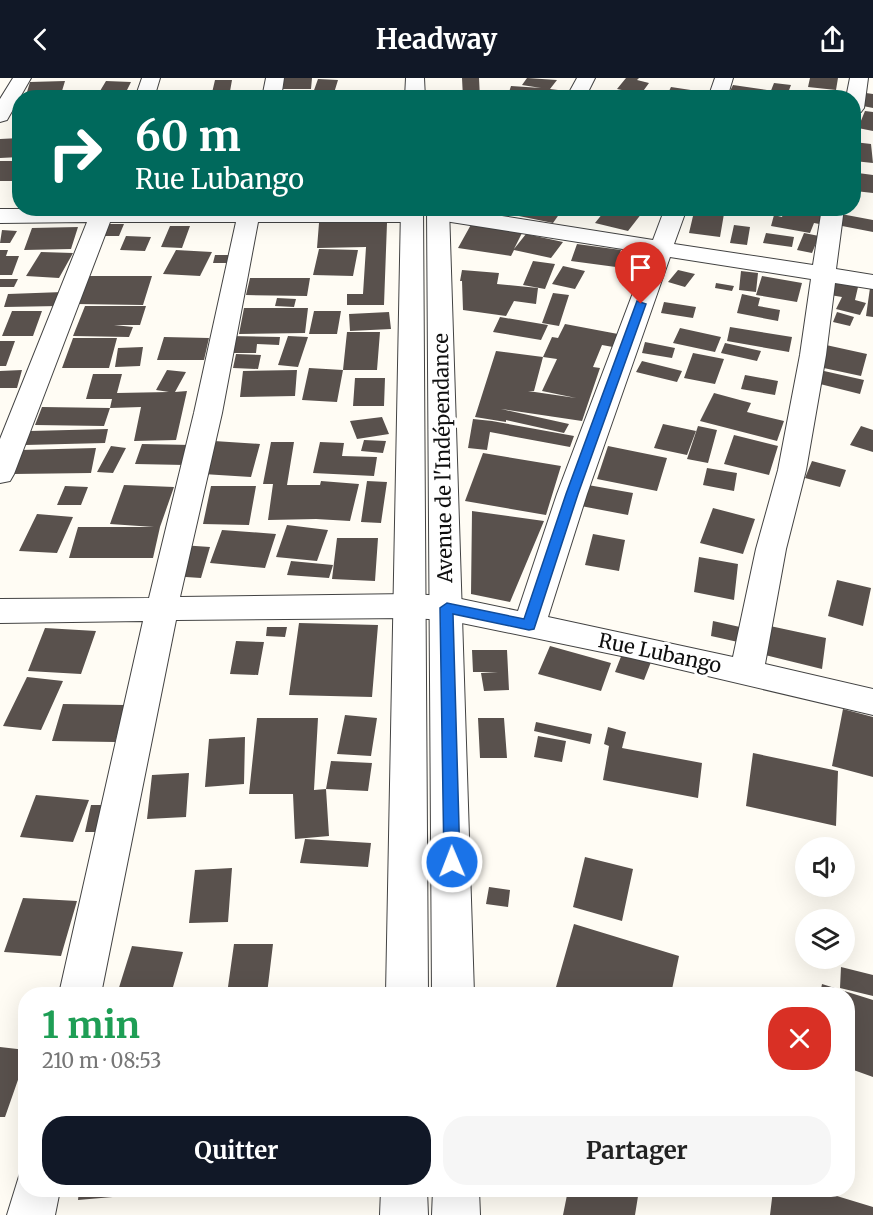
<!DOCTYPE html>
<html lang="fr">
<meta charset="utf-8">
<style>
:root{--surface:#fff;--page:#f6f6f6;--text:#222;--muted:#767676;--accent:#111827}
body{margin:0;font-family:Merriweather,serif;background:var(--page);color:var(--text);height:100vh;display:flex;flex-direction:column;font-size:22px;white-space:nowrap}
*{box-sizing:border-box;margin:0}
p{font-size:20px;color:var(--muted)}
.icon{flex:none;width:33px;height:33px;fill:none;stroke:currentColor;stroke-width:2;stroke-linecap:round;stroke-linejoin:round}
.map{position:relative;flex:1;overflow:hidden}
.side{position:absolute;left:18px;top:909px;width:837px;height:210px;display:flex;flex-direction:column;background:var(--surface);border-radius:24px;box-shadow:0 6px 24px #0002}
.side>*{flex:none}
.banner{position:absolute;left:12px;top:12px;width:849px;height:126px;border-radius:24px;box-shadow:0 6px 24px #0002;background:#00695c;color:#fff;overflow:hidden}
.fabs{position:absolute;left:795px;top:759px;display:grid;gap:12px}
.fabs a{display:grid;place-items:center;width:60px;height:60px;border-radius:50%;background:var(--surface);box-shadow:0 6px 24px #0002;font-size:30px}
.pin{position:absolute;display:grid;place-items:center;width:51px;height:51px;color:#fff;margin:-62px -26px;border-radius:50% 50% 50% 0;rotate:-45deg;box-shadow:0 0 6px #0007}
.pin .icon{rotate:45deg}
.me{position:absolute;width:66px;margin:-33px;rotate:359deg;stroke-linejoin:round;filter:drop-shadow(0 0 4px #0008)}
.turn{display:flex;align-items:center;gap:21px;height:126px;padding:0 24px;font-size:27px}
.turn .icon{width:78px;height:78px;stroke-width:2.5}
.turn b{display:block;font-size:42px;line-height:51px}
.round{display:grid;place-items:center;flex:none;width:63px;height:63px;border-radius:24px;background:var(--page)}
.headline{display:flex;align-items:center;justify-content:space-between;height:102px;padding:0 24px}
h1{font-size:36px;font-weight:700;line-height:45px;color:#1e9e55}
.primary-button{display:flex;gap:12px;margin-top:auto;padding:12px 24px}
.primary-button a{flex:1;height:69px;border-radius:24px;background:var(--accent);color:#fff;font-size:24px;font-weight:700;line-height:69px;text-align:center}
.primary-button a+a{background:var(--page);color:var(--text)}
header{display:flex;justify-content:space-between;align-items:center;height:78px;padding:0 24px;background:var(--accent);color:#fff;font-size:27px;font-weight:700}
.map>svg:first-child{display:block}
.building{fill:#59514d;fill-rule:evenodd}
.lines{fill:none;stroke-linecap:round;stroke-linejoin:round}
.minor-casing{stroke:#434343;stroke-width:2}
.tertiary-casing{stroke:#434343;stroke-width:2}
.minor{fill:#fff;fill-rule:evenodd}
.tertiary{fill:#fff;fill-rule:evenodd}
.route{fill:#1a73e8;stroke:#114b97;stroke-width:1.5}
.labels{text-anchor:middle;stroke-width:6;stroke-linejoin:round;paint-order:stroke}
.street-label{font-size:20px;fill:#101010;stroke:#fff}
</style>
<header><svg class="icon" aria-label="back" viewBox="0 0 24 24"><path d="M15 5l-7 7 7 7"/></svg>Headway<svg class="icon" aria-label="share" viewBox="0 0 24 24"><path d="M12 15V3M7 8l5-5 5 5M5 13v7h14v-7"/></svg></header>
<div class="map">
<svg width="873" height="1137" viewBox="0 0 873 1137">
<rect width="100%" height="100%" fill="#fffcf4"/>
<!-- building -->
<path class="building" d="M284,0H312L311,11H283Z
M462,0H479L480,20H463Z
M527,0L557,2L550,11L558,12L556,20H486L488,15L508,17L511,8L541,10L522,7Z
M626,0H639L637,2L649,5L641,16L617,11Z
M810,0H838L836,12L808,9Z
M318,1L338,2L334,15H313Z
M215,2H232L229,19H211Z
M65,3L62,13L27,14L30,4Z
M106,3L131,4L126,14L100,13Z
M774,5L791,7L786,20H768Z
M733,7L767,12L765,20H736L737,17H745L729,15Z
M671,9L704,14L702,20L668,15Z
M866,15L873,16V30L863,28Z
M865,33L873,34V53L858,50Z
M20,60V79L0,80V61Z
M854,64L871,66L873,85L854,83Z
M0,83H20V103H0Z
M854,89L859,90L858,95L873,97V115L855,113L857,99L854,98Z
M519,130H546L560,135L553,145L514,137Z
M547,130H583L580,137Z
M607,130H623L642,135L628,153L595,145Z
M688,130H725L720,159L689,155L693,138L687,137Z
M785,130H798L829,136L825,147L814,145L810,155L771,148L774,137L782,139Z
M841,136L873,142V154L837,147Z
M473,143L524,151L514,171L526,156L563,164L551,180L514,172L511,178L458,170Z
M319,145H387L384,227H347V216H363L366,169L317,170Z
M108,146H124L119,158H103Z
M734,147L750,149L747,167L730,165Z
M170,148H190L182,170L161,169Z
M78,149L71,171L24,172L32,150Z
M2,152L17,153L10,165H0Z
M766,155L794,159L792,169L763,165Z
M804,155L819,158L812,175L797,172Z
M126,158L151,159L145,173L120,172Z
M577,166L621,172L616,189L571,183Z
M319,171L358,172L353,198L313,197Z
M0,172H8L6,178H19L12,197H0Z
M176,172L212,174L200,198L163,196Z
M41,174L73,175L59,200L26,198Z
M628,174L643,177L636,187L621,183Z
M215,177H231L229,185H213Z
M533,183L555,186L545,211L523,207Z
M563,188L585,193L575,211L552,206Z
M462,192L499,195L497,206L538,210L536,226L514,223L506,238L463,232L462,203H460Z
M678,192L695,196L685,209L668,204Z
M741,193L758,195L756,214L739,212Z
M87,198H152L143,227L76,226Z
M762,198L802,205L797,224L756,217Z
M250,200H310L307,218L246,217Z
M0,201H18L14,209H0Z
M827,204L858,209L855,222L866,225L860,237L836,231L842,219L824,216Z
M716,205L734,208L732,213L715,210Z
M870,210L873,211V239L866,238Z
M63,214L59,228L4,229L8,216Z
M553,215L569,217L559,248L542,245Z
M742,216L760,220L758,228L780,232L778,243L737,235Z
M277,220L296,221L294,229L275,228Z
M664,224L696,229L693,240L661,235Z
M85,228H146L140,247H114L133,249L129,259L73,258Z
M244,230H308L305,255L239,256Z
M12,233H42L33,258H2Z
M314,233H341L337,256H309Z
M389,234L391,251L350,253L349,236Z
M837,234L854,239L850,248L833,244Z
M500,239L548,247L541,262L493,254Z
M565,246L618,256L613,269L602,267L593,289L600,290L582,343L501,331L569,346L564,355L506,342V344L475,339L496,273L543,279L552,259L558,260ZM543,279L557,281L542,313L576,320L528,313H534Z
M730,249L792,259L789,274L727,263Z
M680,250L721,259L715,274L673,265Z
M347,254H380L377,292H343Z
M229,258L280,259L279,267L257,266L256,275H225Z
M288,258L308,259L298,289L278,287Z
M164,259L209,260L204,282H157Z
M73,260H117L109,290H62Z
M0,263H15L6,288H0Z
M645,264L675,270L672,280L642,275Z
M725,265L761,273L757,283L721,275Z
M826,267L867,276L861,298L819,289Z
M143,269L140,288L115,289L118,270Z
M693,275L724,281L715,306L684,300Z
M236,276L261,277L258,291L233,290Z
M642,283L682,293L677,304L636,294Z
M309,290L343,292L337,324L302,322Z
M22,292L17,310H0V293Z
M167,292L186,294L175,314L187,313L176,362L134,363L141,329L110,330L104,348L35,347L42,329L110,330L112,321H86L93,296H122L117,315L169,314L156,312Z
M297,292L295,318L240,319L243,293Z
M824,293L864,302L860,316L820,306Z
M745,297L778,303L775,317L741,311Z
M355,300H385L384,328H353Z
M714,315L751,325L747,334L784,343L777,363L700,343Z
M382,339L389,356L357,361L350,343Z
M473,341L492,343L574,358L570,369L490,354L487,372L468,370Z
M663,346L696,353L687,377L654,370Z
M698,348L717,352L708,385L687,381Z
M861,348L873,352V374L850,367Z
M108,351L105,365L25,367L30,353Z
M734,357L778,368L769,397L724,386Z
M364,362L386,363L383,375L361,373Z
M214,363L260,366L251,399L203,396Z
M271,364H294L287,407H320L321,403L359,406L350,443L316,441L268,442L273,406H263Z
M320,364L344,365L342,378L377,379L374,398L313,395Z
M142,366L191,367L185,387L135,386Z
M111,368L126,370L113,395L97,394Z
M608,368L667,380L657,413L597,401Z
M96,370L91,395L13,396L20,372Z
M483,375L561,388L546,437L465,423Z
M812,383L846,392L840,409L805,400Z
M707,390L737,395L734,413L703,407Z
M367,403L387,404L381,445L361,444Z
M124,407L174,409L160,449L153,480H69L78,449H154L110,446Z
M588,407L633,415L628,437L581,428Z
M65,408L88,409L81,427H57Z
M211,408H256L249,447L203,446Z
M713,430L755,441L743,476L700,465Z
M472,433L544,443L510,524L471,516Z
M37,436L73,439L57,475L19,473Z
M287,447L328,452L317,483L276,479Z
M222,452L276,456L265,490L210,485Z
M593,456L625,462L619,493L585,487Z
M337,460H378L375,503L332,501Z
M181,467L210,469L201,500L171,498Z
M699,479L738,486L734,522L694,514Z
M291,483L333,487L329,500L287,497Z
M837,502L871,510L863,548L828,538Z
M713,543L740,549L738,564L711,558Z
M299,545L378,547L372,619L289,617Z
M770,548L826,560L822,591L765,577Z
M267,549H287L285,559L266,558Z
M45,550L96,553L81,596L28,593Z
M236,563L264,564L258,597L230,596Z
M550,568L611,585L601,613L538,596Z
M472,572H507L509,612L484,613L481,595L498,594H473Z
M622,576L651,584L644,602L615,594Z
M27,599L63,603L41,652L3,648Z
M63,626L125,627L115,664L52,663Z
M843,631L873,639V699L832,688Z
M345,637L377,640L371,678L337,676Z
M257,640H318L314,712L326,711L329,758L295,761L293,716H249Z
M478,640H504L507,680H480Z
M536,644L592,656L590,666L534,653Z
M608,649L626,654L622,670L702,685L698,720L603,702L609,668L604,666Z
M538,658L566,663L562,684L534,679Z
M245,659L244,706L205,709L209,661Z
M753,675L838,693L836,748L746,728Z
M331,683L372,685L368,713L326,711Z
M189,695L186,739L147,741L152,697Z
M36,717L89,722L73,764L20,759Z
M91,727H103L97,754H85Z
M305,761L371,765L368,789L300,785Z
M585,779L633,791L622,843L573,829Z
M232,790L228,844L189,845L195,792Z
M489,809L510,812L508,829L486,826Z
M23,820L77,823L61,878L4,874Z
M574,846L679,878L671,916H554Z
M234,866H273L267,916H227Z
M132,868L183,874L171,916H117Z
M841,889L873,897V918L840,910Z
M822,906L873,922V999L848,990V916H820Z
M0,969L26,972V979L5,1039H0Z
M79,1112H182V1113L78,1122Z
M568,1112H639L635,1137H563Z
M773,1112H817L873,1129V1137H770Z"/>
<g class="lines">
<defs>
<path id="minor" d="M13,0H31L7,42L0,44V21Z
M142,0H160L154,20H135Z
M266,0H284L281,20H262Z
M577,0H595L585,20H566Z
M715,0H733L727,20H708Z
M850,0H868L864,30L861,34L854,36V20H846Z
M413,130L420,132L423,137L420,142L412,144H258L222,335L180,519L410,516L447,518L518,533L557,416L648,175L438,142L430,140L427,135L430,130H451L653,162L665,130H687L674,166L813,187L822,130H844L836,191L873,197V211L835,205L826,277L806,392L786,471L765,586L873,611V637L631,580L447,542L410,540L176,542L101,916H59L143,543L0,545V521L149,520L194,335L236,144H110L14,396L10,403L0,405V361L87,144L0,145V131ZM670,179L811,201L800,277L778,392L756,471L733,579L548,539L587,416Z
M26,1093V1112H60L55,1137H7L20,1095Z"/>
<path id="tertiary" d="M406,0H424L425,20H405Z
M401,130H423L428,916H386Z
M427,130H449L474,916H432Z
M381,1112H427L428,1137H380Z
M433,1112H479L480,1137H432Z"/>
</defs>
<!-- minor casing -->
<use href="#minor" class="minor-casing"/>
<!-- tertiary casing -->
<use href="#tertiary" class="tertiary-casing"/>
<!-- minor -->
<use href="#minor" class="minor"/>
<!-- tertiary -->
<use href="#tertiary" class="tertiary"/>
</g>
<!-- route -->
<path class="route" d="M637,223L646,226L578,416L534,551L529,552L453,536L460,784L457,788L452,790L446,788L444,784L440,530L447,525L524,541L566,416Z"/>
<g class="labels">
<!-- street labels -->
<g class="street-label">
<text transform="translate(443 380) rotate(-91)" y="7">Avenue de l'Indépendance</text>
<text transform="translate(660 575) rotate(12)" y="7">Rue Lubango</text>
</g>
</g>
</svg>
<div class="fabs">
<a><svg class="icon" aria-label="sound" viewBox="0 0 24 24"><path d="M4 9h4l5-4v14l-5-4H4zM17 9q2 3 0 6"/></svg></a>
<a><svg class="icon" aria-label="layers" viewBox="0 0 24 24"><path d="M12 4l9 5-9 5-9-5zM3 14l9 5 9-5"/></svg></a>
</div>
<div class="pin" style="left:641px;top:226px;background:#d93025"><svg class="icon" aria-label="arrive" viewBox="0 0 24 24"><path d="M6 21V4h12l-3 4 3 4H6"/></svg></div>
<svg class="me" style="left:452px;top:784px" viewBox="-20 -20 40 40"><circle r="17" fill="#1a73e8" stroke="#fff" stroke-width="3"/><path d="M0-11L8 9 0 5-8 9z" fill="#fff"/></svg>
<div class="banner">
<div class="turn"><svg class="icon" aria-label="right" viewBox="0 0 24 24"><path d="M7 20v-9h11M14 6l5 5-5 5"/></svg><div><b>60 m</b>Rue Lubango</div></div>
</div>
<section class="side">
<div class="headline"><div><h1>1 min</h1><p>210 m · 08:53</p></div><a class="round" style="background:#d93025;color:#fff"><svg class="icon" aria-label="close" viewBox="0 0 24 24"><path d="M6 6l12 12M18 6L6 18"/></svg></a></div>
<div class="primary-button"><a>Quitter</a><a>Partager</a></div>
</section>
</div>
